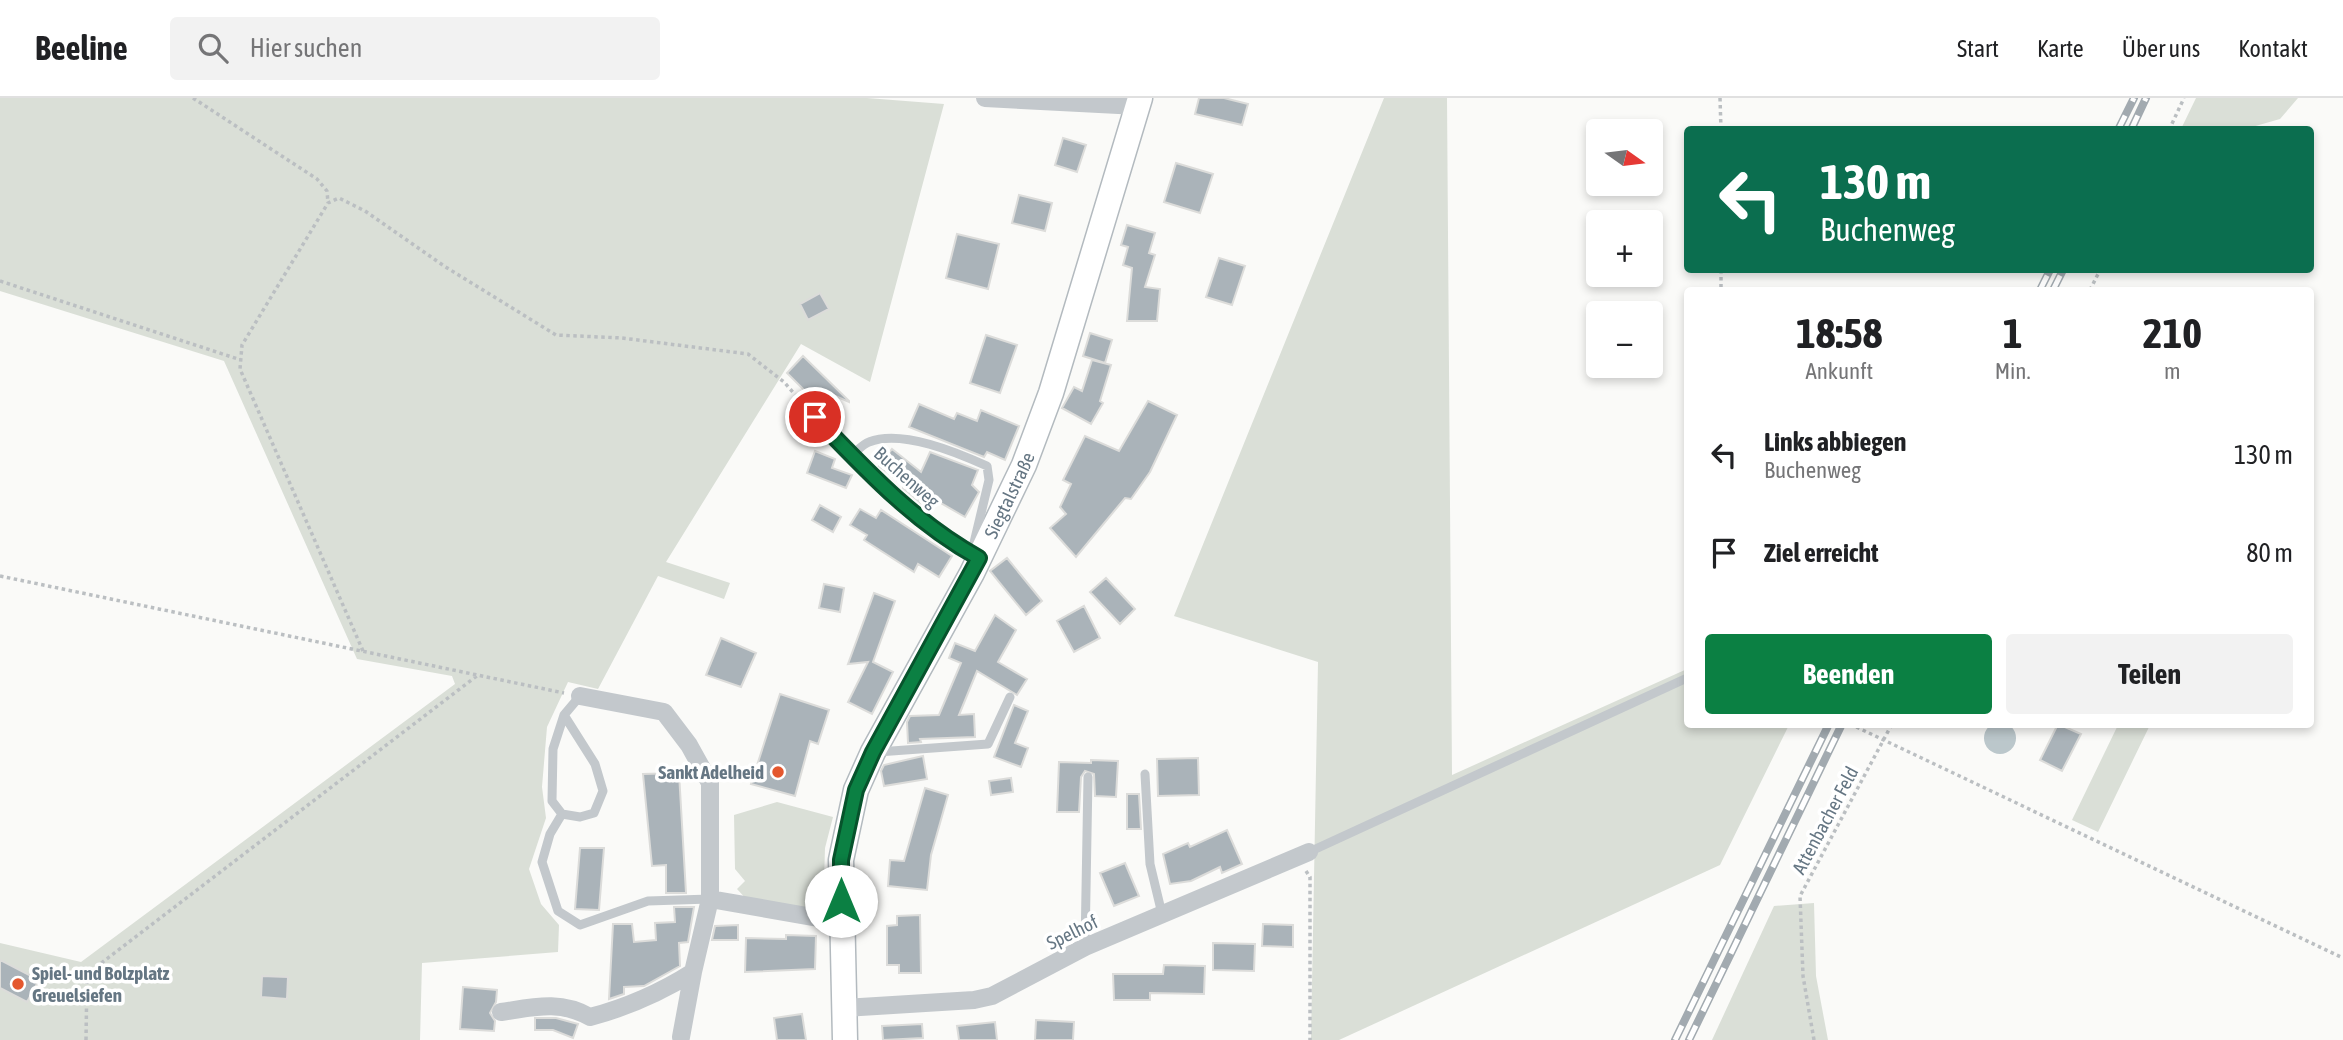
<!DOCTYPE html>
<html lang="de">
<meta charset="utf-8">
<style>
:root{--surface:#fff;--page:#f2f2f2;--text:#202124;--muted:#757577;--line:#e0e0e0;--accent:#0b8043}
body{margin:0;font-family:"Asap Condensed",sans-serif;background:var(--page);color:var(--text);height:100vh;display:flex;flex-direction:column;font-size:26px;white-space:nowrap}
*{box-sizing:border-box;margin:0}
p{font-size:23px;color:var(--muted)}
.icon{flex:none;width:38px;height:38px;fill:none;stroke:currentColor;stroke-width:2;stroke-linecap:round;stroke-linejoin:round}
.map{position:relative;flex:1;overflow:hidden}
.sheet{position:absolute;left:1684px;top:189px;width:630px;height:441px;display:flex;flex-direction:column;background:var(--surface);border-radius:7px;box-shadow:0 4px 10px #0003}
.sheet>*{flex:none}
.guide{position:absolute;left:1684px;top:28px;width:630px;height:147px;border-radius:7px;box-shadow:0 4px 10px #0003;background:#0b6e4f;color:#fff;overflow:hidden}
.needle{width:46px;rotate:104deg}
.fabs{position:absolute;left:1586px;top:21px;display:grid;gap:14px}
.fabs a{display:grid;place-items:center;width:77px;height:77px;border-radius:7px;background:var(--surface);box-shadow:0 4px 10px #0003;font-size:35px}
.pin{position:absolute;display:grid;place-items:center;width:60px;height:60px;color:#fff;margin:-30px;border:4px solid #fff;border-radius:50%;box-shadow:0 2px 7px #0007}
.me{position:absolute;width:77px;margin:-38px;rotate:0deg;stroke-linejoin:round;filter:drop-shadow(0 0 5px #0008)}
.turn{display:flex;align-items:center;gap:24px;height:147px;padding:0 21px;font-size:32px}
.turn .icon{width:91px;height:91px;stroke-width:2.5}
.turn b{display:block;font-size:49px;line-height:60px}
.eta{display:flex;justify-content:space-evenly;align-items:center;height:119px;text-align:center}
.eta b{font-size:42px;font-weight:700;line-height:49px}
.action{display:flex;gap:14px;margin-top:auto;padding:14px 21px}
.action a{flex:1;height:80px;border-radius:7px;background:var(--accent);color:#fff;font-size:28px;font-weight:700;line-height:80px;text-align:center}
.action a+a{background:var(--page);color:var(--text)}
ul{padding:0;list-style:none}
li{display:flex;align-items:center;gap:21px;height:98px;padding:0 21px}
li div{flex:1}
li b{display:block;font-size:26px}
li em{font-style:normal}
header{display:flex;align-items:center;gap:42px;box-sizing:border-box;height:98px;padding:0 35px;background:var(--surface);border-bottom:2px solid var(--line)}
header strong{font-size:33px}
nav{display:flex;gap:38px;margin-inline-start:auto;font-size:24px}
.search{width:490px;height:63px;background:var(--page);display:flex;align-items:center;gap:18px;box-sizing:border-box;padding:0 24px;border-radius:7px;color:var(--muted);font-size:26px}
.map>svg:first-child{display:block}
.green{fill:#dadfd7}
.water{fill:#bbc7cb}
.building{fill:#aab3b9;stroke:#dcdcda;stroke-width:2}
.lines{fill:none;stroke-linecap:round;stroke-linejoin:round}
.secondary-casing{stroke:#b3babf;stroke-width:27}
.path{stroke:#bbbfc2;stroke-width:3.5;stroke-dasharray:3.5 3.5;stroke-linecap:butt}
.service{stroke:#c3c8cc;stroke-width:9}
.minor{stroke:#c3c8cc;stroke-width:18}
.secondary{stroke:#fff;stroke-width:24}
.rail-casing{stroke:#a2aab0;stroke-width:8}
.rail{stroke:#fff;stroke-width:5;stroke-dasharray:16;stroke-linecap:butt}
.route-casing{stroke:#07532c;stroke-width:18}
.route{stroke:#0b8043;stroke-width:12}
.poi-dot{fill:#e4572e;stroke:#fff;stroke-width:2.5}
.labels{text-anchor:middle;stroke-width:7;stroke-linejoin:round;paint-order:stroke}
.street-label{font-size:19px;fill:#657683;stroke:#fff}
.poi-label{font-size:19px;font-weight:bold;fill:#657683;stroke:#fff;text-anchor:end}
</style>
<header>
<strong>Beeline</strong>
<div class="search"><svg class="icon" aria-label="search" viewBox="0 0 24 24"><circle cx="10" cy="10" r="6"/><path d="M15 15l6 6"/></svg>Hier suchen</div>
<nav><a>Start</a><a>Karte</a><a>Über uns</a><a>Kontakt</a></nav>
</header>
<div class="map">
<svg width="2343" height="942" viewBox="0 0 2343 942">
<rect width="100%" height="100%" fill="#fafaf8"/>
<!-- green -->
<path class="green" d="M0,0H867L944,6L870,284L801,246L666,464L730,485L724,501L658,478L598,591L568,584L547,629L542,689L546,720L529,771L541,806L559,827L558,854L422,865L420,942H0V845L81,864L455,586L452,578L357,561L224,263L0,193Z
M1384,0H1447L1452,677L1687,571V626L1789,627L1720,767L1339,942H1311L1318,564L1174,518Z
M2196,0H2298L2280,21L2245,31H2181Z
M2118,627H2150L2098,734L2072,722Z
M777,704L833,719L825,750L823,816L750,805L737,791L745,783L735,771L734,717Z
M1814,805L1816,878L1828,942H1712L1774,808Z"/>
<!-- water -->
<path class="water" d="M1984 640a16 16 0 1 1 32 0a16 16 0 1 1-32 0Z"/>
<!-- building -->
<path class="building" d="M1199,0H1224L1248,6L1242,27L1195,16Z
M1063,40L1086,47L1077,74L1055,67Z
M1176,65L1213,76L1200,115L1164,104Z
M1019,97L1052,105L1045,133L1012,125Z
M1127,127L1155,135L1149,155L1155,157L1145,189L1160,191L1157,223H1127L1132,170L1123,167L1128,149L1121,147Z
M957,136L999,146L988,191L946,180Z
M1219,160L1245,168L1232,207L1206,199Z
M820,195L829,211L808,222L800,206Z
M1090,235L1112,242L1105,265L1083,258Z
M986,237L1017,247L1000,295L970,285Z
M803,258L849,303V304L817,290L811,299L787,275Z
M1092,262L1111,267L1100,303L1103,305L1091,326L1062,310L1074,289L1082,293Z
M1148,303L1177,317L1150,374L1131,401L1125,400L1076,459L1050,430L1066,416L1060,409L1071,386L1063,382L1085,338L1119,353Z
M919,306L954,321L957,315L977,323L981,312L1019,328L1005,362L987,354L984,359L909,329Z
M892,351L921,374L930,354L978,372L972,387L979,394L965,419L932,400L928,411L903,390L904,387L879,368Z
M815,353L835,361L832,370L852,377L846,390L807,375Z
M820,407L841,419L833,434L812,422Z
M860,411L876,420L881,412L952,458L939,479L918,466L914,474L864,442L867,437L850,427Z
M1007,460L1042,503L1026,517L990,473Z
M1106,480L1135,511L1120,526L1090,494Z
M824,486L844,490L840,514L819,510Z
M874,495L895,503L873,564L893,574L872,616L848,604L868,564L848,566Z
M1084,508L1100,540L1074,554L1057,523Z
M995,517L1016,532L998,564L1027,581L1017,597L977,573L959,617L974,616L975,639L920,641L921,644L908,645L907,624L910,618L939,617L961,565L949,560L955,545L975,553Z
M721,540L756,555L741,589L706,577Z
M780,596L829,612L818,646L810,643L795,698L751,686Z
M1014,607L1028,613L1015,645L1028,650L1021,669L994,659Z
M2058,626L2081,636L2062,673L2040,662Z
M923,658L927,681L884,688L881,673L884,667Z
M1198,660L1199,697L1158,698L1157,661Z
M1091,662L1118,663L1116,699L1095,698L1094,676L1085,673L1081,679L1079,714H1057L1059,664L1091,665Z
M679,675L686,795H666V767L652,768L643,676Z
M1011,680L1013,694L991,697L989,683Z
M925,690L948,697L931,757L927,792L888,788L890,762L904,763Z
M1127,696H1139L1141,731H1127Z
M1227,732L1242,766L1222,775L1220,769L1191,783L1170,786L1163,756L1188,745L1190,749Z
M580,750H604L599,812L575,811Z
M1125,765L1139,798L1114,808L1100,775Z
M674,809H694L688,844L679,845L680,868L644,888L624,889V896L609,901L613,826H632L634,844L656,842L655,825L675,824Z
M920,817L921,875H899V867H887V828L897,827V818Z
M1263,826L1293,827V849L1262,848Z
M738,827V842H712L715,828Z
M786,837L816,838L815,871L745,874L746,840L786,841Z
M1213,845L1255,846L1254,873L1213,872Z
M0,862L39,882L27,904L0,890Z
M1164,867L1205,868L1204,896L1150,895V902H1114L1113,876H1163Z
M262,878L288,879L287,901L261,899Z
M463,889L497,892L496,904L490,915L495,923L494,933L460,931Z
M802,916L806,942H777L774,920Z
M535,920H556L578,926L573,940L553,932H535Z
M1036,922L1074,924L1073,942H1035Z
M995,924L997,942H959L957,928Z
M922,926L923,940L883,942L882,928Z"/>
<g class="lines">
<defs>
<g id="secondary">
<path id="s1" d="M845,942L841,762L856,692L873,654L972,475L1024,367L1051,295L1140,0"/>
</g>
</defs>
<!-- secondary casing -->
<use href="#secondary" class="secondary-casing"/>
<!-- path -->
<path class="path" d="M193,0L317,81L327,93L328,105
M1720,0L1721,32
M2169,32L2184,0
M1721,172V192
M0,183L241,262
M2090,192L2100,172
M0,478L564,595
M363,553L240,271L242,247L328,105L339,100L365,113L444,168L556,237L622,240L748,256L784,284L805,308
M1850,626L2343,860
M1306,773L1310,779V942
M86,942L87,876L478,577
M1814,942L1803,878L1800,798L1892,626"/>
<!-- service -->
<path class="service" d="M852,357C857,353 863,346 869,344C902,331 958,355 987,368L989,382L972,453
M564,617L595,666L603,693L594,715L580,719L562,716L552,703L553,651L564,617L580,598
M878,654L988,646L1010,599
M1145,676L1150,766L1162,816
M562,716L550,736L542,764L558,813L580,827L648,803L710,801
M1309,754L1687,580
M1085,849L1088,679"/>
<!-- minor -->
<path class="minor" d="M985,0L1138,8
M815,319C866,372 914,424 979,460
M580,598L664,614L689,647L710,685V801L841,824
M844,910L974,902L992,898L1085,849L1309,754
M501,914C534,909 560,902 590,919C628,909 660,895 693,874L710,801
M681,939L693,874"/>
<!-- secondary -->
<use href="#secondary" class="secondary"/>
<defs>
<path id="rail" d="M2118,32L2134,0
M2131,32L2146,0
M2040,192L2050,172
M2053,192L2063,172
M1675,942L1829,626
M1689,942L1842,626"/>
</defs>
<!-- rail casing -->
<use href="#rail" class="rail-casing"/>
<!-- rail -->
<use href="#rail" class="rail"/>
</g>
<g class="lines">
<defs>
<path id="route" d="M815,319C866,372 914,424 979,460L873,654L856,692L841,762V803"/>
</defs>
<!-- route casing -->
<use href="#route" class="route-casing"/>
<!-- route -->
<use href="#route" class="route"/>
</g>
<!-- markers -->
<g class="poi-dot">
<circle cx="778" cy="674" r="7"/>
<circle cx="18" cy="886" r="7"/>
</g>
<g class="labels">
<!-- street labels -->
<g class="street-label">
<text transform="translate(907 379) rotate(42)" y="7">Buchenweg</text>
<text dy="7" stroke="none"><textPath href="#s1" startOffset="584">Siegtalstraße</textPath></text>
<text transform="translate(1825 722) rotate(-62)" y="7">Attenbacher Feld</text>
<text transform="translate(1072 834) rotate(-26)" y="7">Spelhof</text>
</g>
<!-- poi labels -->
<g class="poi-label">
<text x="764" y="681">Sankt Adelheid</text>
<text x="32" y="882" text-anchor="start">Spiel- und Bolzplatz<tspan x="32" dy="22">Greuelsiefen</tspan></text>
</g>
</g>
</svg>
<div class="fabs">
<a><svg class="needle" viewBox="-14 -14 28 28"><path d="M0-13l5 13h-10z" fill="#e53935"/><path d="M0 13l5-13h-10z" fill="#757577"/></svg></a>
<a>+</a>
<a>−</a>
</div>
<div class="pin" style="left:815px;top:319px;background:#d93025"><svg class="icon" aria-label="arrive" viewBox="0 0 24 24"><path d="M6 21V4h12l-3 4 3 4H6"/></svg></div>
<svg class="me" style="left:841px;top:803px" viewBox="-20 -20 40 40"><circle r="19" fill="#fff"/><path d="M0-13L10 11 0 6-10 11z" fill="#0b8043"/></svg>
<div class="guide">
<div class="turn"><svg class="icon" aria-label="left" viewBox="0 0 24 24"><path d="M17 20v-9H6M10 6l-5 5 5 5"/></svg><div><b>130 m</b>Buchenweg</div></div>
</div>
<section class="sheet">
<div class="eta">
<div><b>18:58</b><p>Ankunft</p></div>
<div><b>1</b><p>Min.</p></div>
<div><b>210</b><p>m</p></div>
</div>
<ul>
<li><svg class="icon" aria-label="left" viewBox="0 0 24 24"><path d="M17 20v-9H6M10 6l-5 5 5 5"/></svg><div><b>Links abbiegen</b><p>Buchenweg</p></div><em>130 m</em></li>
<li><svg class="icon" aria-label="arrive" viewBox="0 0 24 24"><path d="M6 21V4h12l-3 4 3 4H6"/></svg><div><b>Ziel erreicht</b></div><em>80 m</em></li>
</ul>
<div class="action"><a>Beenden</a><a>Teilen</a></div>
</section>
</div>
